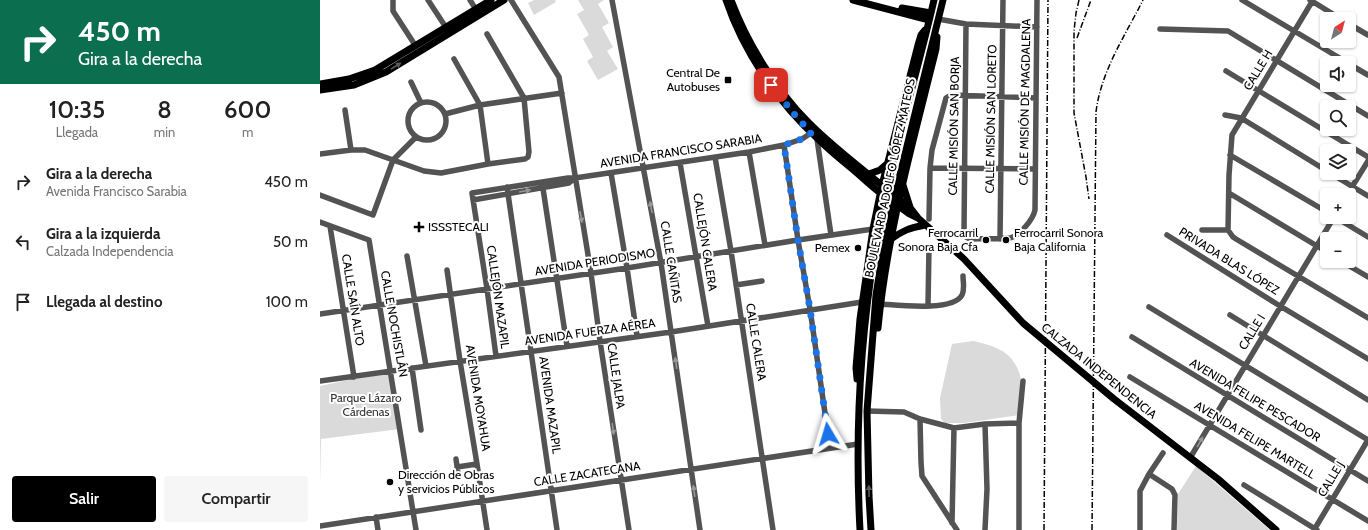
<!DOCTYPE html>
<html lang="es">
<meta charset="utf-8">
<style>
:root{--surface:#fff;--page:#f6f6f6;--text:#222;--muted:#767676;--accent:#000}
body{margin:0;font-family:Cabin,sans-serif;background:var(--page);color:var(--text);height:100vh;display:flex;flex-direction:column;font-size:15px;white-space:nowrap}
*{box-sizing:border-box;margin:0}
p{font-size:13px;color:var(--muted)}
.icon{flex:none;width:22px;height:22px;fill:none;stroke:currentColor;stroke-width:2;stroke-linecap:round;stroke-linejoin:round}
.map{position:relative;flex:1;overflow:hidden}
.sheet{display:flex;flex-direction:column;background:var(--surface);width:320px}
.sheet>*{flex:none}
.hud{background:#0b6e4f;color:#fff;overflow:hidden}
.needle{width:26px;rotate:36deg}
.buttons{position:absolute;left:1000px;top:12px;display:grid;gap:8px}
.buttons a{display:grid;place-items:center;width:36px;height:36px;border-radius:4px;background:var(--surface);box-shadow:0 1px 3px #0004;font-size:20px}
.pin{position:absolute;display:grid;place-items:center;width:34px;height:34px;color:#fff;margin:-17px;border-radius:8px;box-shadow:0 2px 6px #0006}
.me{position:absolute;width:44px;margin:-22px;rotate:353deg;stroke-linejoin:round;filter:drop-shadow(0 0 3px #0008)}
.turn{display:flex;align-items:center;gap:14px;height:84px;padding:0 12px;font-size:18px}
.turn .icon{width:52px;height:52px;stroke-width:2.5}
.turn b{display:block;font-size:28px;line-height:34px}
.eta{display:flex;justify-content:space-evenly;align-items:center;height:68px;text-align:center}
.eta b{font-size:24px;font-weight:600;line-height:28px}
.button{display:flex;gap:8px;margin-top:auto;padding:8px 12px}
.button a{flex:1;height:46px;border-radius:4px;background:var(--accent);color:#fff;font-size:16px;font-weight:600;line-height:46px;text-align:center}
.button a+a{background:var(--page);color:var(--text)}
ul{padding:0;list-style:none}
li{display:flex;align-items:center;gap:12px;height:60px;padding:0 12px}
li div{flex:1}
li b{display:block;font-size:15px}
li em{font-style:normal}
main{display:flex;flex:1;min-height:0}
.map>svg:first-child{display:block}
.green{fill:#dadada}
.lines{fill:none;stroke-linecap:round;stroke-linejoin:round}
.minor{stroke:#535353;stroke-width:5.5}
.major{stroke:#000;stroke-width:7}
.rail{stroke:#000;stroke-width:1.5;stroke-dasharray:6 2 1 2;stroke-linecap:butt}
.oneway{fill:#595959}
.oneway2{fill:#989898}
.route{stroke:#1a73e8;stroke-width:7;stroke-dasharray:0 12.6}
.poi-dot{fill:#000;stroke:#fff;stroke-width:1.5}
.labels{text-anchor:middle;stroke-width:4;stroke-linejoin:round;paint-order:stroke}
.street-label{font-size:12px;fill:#000;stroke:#fff}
.poi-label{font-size:12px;fill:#000;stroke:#fff;text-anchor:end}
.park-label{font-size:12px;fill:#313131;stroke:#fff}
</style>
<main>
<section class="sheet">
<div class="hud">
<div class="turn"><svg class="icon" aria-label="right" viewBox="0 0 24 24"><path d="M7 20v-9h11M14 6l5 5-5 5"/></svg><div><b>450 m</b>Gira a la derecha</div></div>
</div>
<div class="eta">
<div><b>10:35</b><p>Llegada</p></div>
<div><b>8</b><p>min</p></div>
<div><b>600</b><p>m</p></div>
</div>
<ul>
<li><svg class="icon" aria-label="right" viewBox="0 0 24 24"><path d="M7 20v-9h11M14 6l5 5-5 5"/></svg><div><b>Gira a la derecha</b><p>Avenida Francisco Sarabia</p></div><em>450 m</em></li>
<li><svg class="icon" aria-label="left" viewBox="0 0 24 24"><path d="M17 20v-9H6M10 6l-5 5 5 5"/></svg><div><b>Gira a la izquierda</b><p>Calzada Independencia</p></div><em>50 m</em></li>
<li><svg class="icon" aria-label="arrive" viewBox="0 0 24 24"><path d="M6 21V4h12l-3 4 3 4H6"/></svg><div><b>Llegada al destino</b></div><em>100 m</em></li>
</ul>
<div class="button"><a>Salir</a><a>Compartir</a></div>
</section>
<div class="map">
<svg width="1048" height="530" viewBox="0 0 1048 530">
<rect width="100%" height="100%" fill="#fff"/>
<!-- green -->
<path class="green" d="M214,0H235L236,2L214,15L208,3Z
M258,0H284L278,4L289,23L282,27L293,47L287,51L298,69L278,80L267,61L273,57L263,39L269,35L257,14L264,10Z
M653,341C677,346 696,353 701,380C703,389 700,405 699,415L644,423H625L621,419L620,398L632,344Z
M70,371L80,429L1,439L0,484V386Z
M876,466L950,530H857L858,494Z"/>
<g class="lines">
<!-- minor -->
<path class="minor" d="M73,0V11L95,45
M108,0L127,29
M150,0L157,11
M191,0L239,77L271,273L280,341L309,530
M292,0L341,263L380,530
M922,0L1028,63
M990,0L1021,19
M993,0L912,135L909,175L908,230L913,237L916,239L1048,318
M618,19L646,24L717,27
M646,24L644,232L646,237L650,239L690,238C699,236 713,220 715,210L717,0
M1029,24L1048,35
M840,29L908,31L1048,116
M134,59L160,105L168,164
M1029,64L1048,75
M906,71L1048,157
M91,82L101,103
M88 121a19 19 0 1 1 38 0a19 19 0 1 1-38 0Z
M25,110L31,150
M125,114L160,105L242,93
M905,115L921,118L1007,171
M497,139L511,235
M464,145L478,240L490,309L510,448
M429,152L445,245
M0,154L31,150H45L104,171L121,173L168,164L205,159L208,157L209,152L204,98L167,34
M910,155L1007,212
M395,157L411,251L453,530
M360,163L388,326
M610,168L715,169
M291,173L307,268L317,336
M1010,173L1048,196
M222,182L247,346
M187,187L237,530
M909,193L1007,252
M0,195L53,215L73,160L96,137
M1027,195L1048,161
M153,200L249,183L255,178
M1015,217L1048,237
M609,219L610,168L612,150L626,98L631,95L716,98
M0,222L49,240L96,530
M10,226L34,377
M882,230H908
M847,235L960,306L1048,359
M680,239L683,0
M87,256L106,366
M1021,261L1048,277
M127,270L140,361L157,464L167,530
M416,285L442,281
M560,304C577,305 633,312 642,295C645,289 643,282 643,276
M608,306L609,247
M829,307L1048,440
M0,314L307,268L478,240L553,229
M910,315L1048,400
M812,337L1048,481
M176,356L167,289L152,193L248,178H255L429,152L464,145L482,139L491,133
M92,368L101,430
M810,377L1048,521
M0,381L351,332L542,302
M547,411L584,412L600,419L634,428
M600,419L601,462L602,476L637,530
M665,424L667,489L665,530
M870,458L1014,217
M136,459L138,474
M137,467L157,464
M829,474L852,489L855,495L854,530
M924,485L997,530
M56,517L58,530
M632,523L634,428L665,424L699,423
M0,526L538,444
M699,530V423L703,381
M820,530V491L829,474L843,453
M994,530L1048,440"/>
<!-- major -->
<path class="major" d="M406,0C423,51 458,103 498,139C508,149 519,158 530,167C541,176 551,186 563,195
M411,0C427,43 456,90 489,123C520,154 557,180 591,209L598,218L644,259L703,323L794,399L898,479L956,530
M533,0L609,20
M582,8L611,13
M0,84L29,79L55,70L171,0
M0,90L34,85L66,72L184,0
M549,174L560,170L567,164
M583,185L590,207
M576,204L588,213L596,217
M570,240C583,230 590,228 605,225
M558,328C567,233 593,142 616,49L617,37
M537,379L536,368L540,319L553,229L562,185L598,45L601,35L605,30
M540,530C534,419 542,306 565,196C579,131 599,66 614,0
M551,530L549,496L547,411L556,295L564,245L573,203L623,0"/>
<!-- rail -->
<path class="rail" d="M759,0L756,13L754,31V113L766,177L769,199
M757,38L771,0
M724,530L728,0
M772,530L776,112C781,71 805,36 823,0"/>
</g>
<!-- one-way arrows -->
<defs><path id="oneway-solid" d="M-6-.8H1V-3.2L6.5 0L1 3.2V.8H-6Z"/></defs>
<g class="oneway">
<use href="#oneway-solid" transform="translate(76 66) rotate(-32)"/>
<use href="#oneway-solid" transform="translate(549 491) rotate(-91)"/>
</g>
<g class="oneway2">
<use href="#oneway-solid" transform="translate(205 191) rotate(-10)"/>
<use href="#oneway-solid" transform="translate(331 207) rotate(-100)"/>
<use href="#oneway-solid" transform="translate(261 217) rotate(80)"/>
<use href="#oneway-solid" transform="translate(356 363) rotate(-98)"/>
<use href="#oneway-solid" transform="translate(293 429) rotate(82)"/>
<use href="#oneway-solid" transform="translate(880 442) rotate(-60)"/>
<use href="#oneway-solid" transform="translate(374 491) rotate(-98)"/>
</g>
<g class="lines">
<!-- route -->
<path class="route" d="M451,85L474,114L491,133L482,139L464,145L478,240L490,309L508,434"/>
</g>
<!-- markers -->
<g class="poi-dot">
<rect x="404" y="76" width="8" height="8" rx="2"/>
<path d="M97 221h4v4h4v4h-4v4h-4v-4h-4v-4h4z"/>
<circle cx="666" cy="240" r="4"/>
<circle cx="686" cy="240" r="4"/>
<circle cx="538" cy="248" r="4"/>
<circle cx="70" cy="482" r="4"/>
</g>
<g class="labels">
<!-- street labels -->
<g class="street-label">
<text transform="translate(938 70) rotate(-59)" y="4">CALLE H</text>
<text transform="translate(705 102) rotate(-89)" y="4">CALLE MISIÓN DE MAGDALENA</text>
<text transform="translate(671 119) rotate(-89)" y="4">CALLE MISIÓN SAN LORETO</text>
<text transform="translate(634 126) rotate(-89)" y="4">CALLE MISIÓN SAN BORJA</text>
<text transform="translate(361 151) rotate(-9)" y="4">AVENIDA FRANCISCO SARABIA</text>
<text transform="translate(570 178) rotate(-78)" y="4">BOULEVARD ADOLFO LÓPEZ MATEOS</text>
<text transform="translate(385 242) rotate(81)" y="4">CALLEJÓN CALERA</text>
<text transform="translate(909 261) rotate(32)" y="4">PRIVADA BLAS LÓPEZ</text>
<text transform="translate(275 262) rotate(-9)" y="4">AVENIDA PERIODISMO</text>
<text transform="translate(351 262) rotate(81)" y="4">CALLE CAÑITAS</text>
<text transform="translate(178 297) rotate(82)" y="4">CALLEJÓN MAZAPIL</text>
<text transform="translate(33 300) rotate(81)" y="4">CALLE SAÍN ALTO</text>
<text transform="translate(74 324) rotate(80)" y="4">CALLE NOCHISTLÁN</text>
<text transform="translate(270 332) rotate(-8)" y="4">AVENIDA FUERZA AÉREA</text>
<text transform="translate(932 332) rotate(-59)" y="4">CALLE I</text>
<text transform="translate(436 342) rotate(81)" y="4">CALLE CALERA</text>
<text transform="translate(779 371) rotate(39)" y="4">CALZADA INDEPENDENCIA</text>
<text transform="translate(296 376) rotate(82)" y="4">CALLE JALPA</text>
<text transform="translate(158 398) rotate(81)" y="4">AVENIDA MOYAHUA</text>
<text transform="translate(935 400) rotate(31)" y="4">AVENIDA FELIPE PESCADOR</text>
<text transform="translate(230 405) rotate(82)" y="4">AVENIDA MAZAPIL</text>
<text transform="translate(935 440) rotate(31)" y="4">AVENIDA FELIPE MARTELL</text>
<text transform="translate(267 474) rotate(-9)" y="4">CALLE ZACATECANA</text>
<text transform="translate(1011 479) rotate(-59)" y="4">CALLE J</text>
</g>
<!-- poi labels -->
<g class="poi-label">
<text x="400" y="77">Central De<tspan x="400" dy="14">Autobuses</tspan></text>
<text x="108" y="231" text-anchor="start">ISSSTECALI</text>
<text x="658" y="237">Ferrocarril<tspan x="658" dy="14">Sonora Baja Cfa</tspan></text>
<text x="694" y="237" text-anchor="start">Ferrocarril Sonora<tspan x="694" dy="14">Baja California</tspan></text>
<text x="530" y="252">Pemex</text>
<text x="78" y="479" text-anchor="start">Dirección de Obras<tspan x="78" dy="14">y servicios Públicos</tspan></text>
</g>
<!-- park labels -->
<g class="park-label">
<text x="46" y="402">Parque Lázaro<tspan x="46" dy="14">Cárdenas</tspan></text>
</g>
</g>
</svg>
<div class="buttons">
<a><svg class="needle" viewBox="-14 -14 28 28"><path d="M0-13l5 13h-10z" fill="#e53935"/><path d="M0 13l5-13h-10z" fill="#767676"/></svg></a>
<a><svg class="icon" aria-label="sound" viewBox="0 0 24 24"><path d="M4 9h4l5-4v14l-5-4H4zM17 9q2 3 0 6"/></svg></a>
<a><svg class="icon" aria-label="search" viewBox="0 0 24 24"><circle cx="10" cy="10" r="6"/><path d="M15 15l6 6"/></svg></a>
<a><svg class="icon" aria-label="layers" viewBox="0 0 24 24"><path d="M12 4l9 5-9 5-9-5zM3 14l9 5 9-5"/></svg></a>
<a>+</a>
<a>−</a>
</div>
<div class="pin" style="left:451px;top:85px;background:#d93025"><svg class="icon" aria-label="arrive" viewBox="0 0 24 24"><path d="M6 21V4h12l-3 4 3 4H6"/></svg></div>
<svg class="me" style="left:508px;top:434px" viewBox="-20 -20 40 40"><path d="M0-17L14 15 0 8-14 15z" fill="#1a73e8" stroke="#fff" stroke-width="4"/></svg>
</div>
</main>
